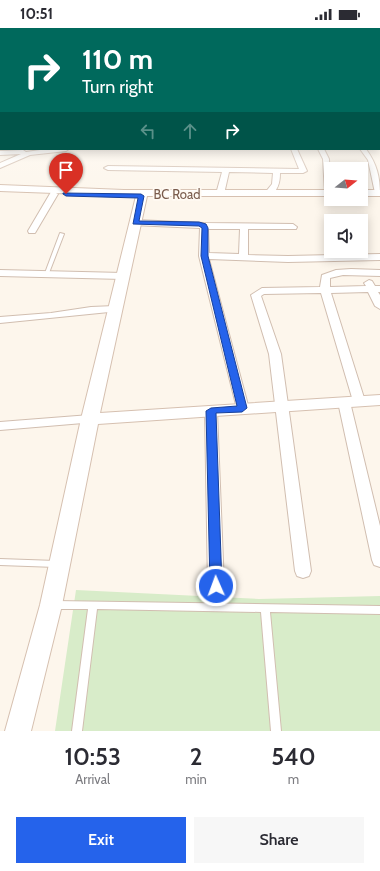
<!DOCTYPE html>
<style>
:root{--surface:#fff;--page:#f7f7f7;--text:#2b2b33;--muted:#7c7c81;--accent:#2563eb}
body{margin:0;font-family:Cabin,sans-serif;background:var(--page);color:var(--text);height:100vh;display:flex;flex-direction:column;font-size:15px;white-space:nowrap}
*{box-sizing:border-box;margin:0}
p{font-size:13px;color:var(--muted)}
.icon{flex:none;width:22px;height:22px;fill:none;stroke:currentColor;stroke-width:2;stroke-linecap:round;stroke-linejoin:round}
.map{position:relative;height:703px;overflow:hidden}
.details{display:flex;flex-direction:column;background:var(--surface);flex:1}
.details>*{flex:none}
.hud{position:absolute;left:0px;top:0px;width:380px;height:122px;box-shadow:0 2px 10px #0003;background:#00695c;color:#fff;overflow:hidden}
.needle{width:26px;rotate:73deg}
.buttons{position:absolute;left:324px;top:134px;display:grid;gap:8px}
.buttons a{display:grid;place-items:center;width:44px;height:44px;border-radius:0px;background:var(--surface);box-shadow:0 2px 10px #0003;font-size:20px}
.pin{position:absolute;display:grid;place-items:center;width:34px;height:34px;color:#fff;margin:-41px -17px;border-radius:50% 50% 50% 0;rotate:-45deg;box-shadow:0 0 4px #0007}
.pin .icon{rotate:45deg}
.me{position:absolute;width:44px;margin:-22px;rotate:358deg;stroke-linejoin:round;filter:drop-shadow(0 0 3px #0008)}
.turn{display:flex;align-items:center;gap:14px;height:84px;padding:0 16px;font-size:18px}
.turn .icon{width:52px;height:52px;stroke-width:2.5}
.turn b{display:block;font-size:28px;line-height:34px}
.lanes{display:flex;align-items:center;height:38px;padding:0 16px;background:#0003;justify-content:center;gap:20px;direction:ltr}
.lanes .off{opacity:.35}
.eta{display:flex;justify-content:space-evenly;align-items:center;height:68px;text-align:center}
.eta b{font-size:24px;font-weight:600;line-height:28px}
.cta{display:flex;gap:8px;margin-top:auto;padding:8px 16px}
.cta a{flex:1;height:46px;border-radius:0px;background:var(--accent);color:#fff;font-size:16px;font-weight:600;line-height:46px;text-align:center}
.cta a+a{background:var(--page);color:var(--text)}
.status{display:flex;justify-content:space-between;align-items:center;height:28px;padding:0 20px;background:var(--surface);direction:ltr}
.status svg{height:11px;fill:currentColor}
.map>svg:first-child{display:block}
.green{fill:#d8ecc9}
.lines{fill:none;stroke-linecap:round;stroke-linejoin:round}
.lane-casing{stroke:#d1beb0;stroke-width:2}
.street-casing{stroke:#d1beb0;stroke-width:2}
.secondary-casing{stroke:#d6c0b0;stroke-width:2}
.lane{fill:#fff;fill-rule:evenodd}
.street{fill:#fff;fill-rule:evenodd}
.secondary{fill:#fff;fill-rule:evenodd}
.route{fill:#2563eb;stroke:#184099}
.labels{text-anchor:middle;stroke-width:3.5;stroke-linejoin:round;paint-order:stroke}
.far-street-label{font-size:13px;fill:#7a5c4d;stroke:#fffaf3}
</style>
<div class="status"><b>10:51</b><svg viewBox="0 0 49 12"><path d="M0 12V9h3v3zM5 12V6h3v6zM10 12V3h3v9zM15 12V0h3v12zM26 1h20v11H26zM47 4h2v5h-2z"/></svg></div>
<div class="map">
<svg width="380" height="703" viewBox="0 0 380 703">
<rect width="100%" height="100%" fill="#fdf6ec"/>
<!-- green -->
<path class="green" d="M76,562L259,571L380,568V703H55Z"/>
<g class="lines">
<defs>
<path id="lane" d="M60,205L64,206L49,245L47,246H45V245Z
M0,531L56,533L59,534L60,536L59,538L56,539L0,537Z
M55,573L380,578V586L270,584L281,703H271L261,584L97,581L82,703H72L88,581H55L52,580L51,577L52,574Z"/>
<path id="street" d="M379,95H380V99H379Z
M379,109H380V114H379Z
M47,121H69L66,123L30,127L0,140V135L21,126L0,127V123L23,122L26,124Z
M291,121H297L307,143L303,145H280C280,155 278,164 268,168L264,166L272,156L273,145L229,144L224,166L220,168L216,166L222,144L108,142L104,140L108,138L299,141Z
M318,121H324L329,131L331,167H326L325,165L323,131Z
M360,121H366C377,136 380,149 380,167L375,165L368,132Z
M51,164H54L58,166L35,205H29L28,203Z
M135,192L204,195L293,196L297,199L296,201H248V227L288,228L380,226V232L288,234L209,231L249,381L247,384H239L237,381L199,228L200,200L132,197L131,195ZM208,201H240L239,226L209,225Z
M351,241L380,242V248L343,247L330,250V259L366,258L364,255L369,252L372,253L375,258H380V264H378L380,267V281L375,278L368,264L331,265L365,373L363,376H355L353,373L321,265L264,266L261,268L281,326L311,543L309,548L303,550L297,548L295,543L269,326L251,267L262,260L320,259L322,247L336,242Z
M0,242L123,245L128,248L123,251L0,248Z
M115,278L120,281L119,283L0,295V289L51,285L91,279Z
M344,370L348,371L350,374L380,498V539L374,537L372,532L338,374L340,371Z
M211,379L215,380L217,383L224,558L222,563L216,565L210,563L208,558L205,383L207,380Z
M90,387L95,388L96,391L95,394L0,402V394Z"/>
<path id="secondary" d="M0,157L124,162H331V168H147L100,385L380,367V377L98,396L62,577L31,703H5L40,577L81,391L136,168L0,163Z
M361,162H380V168H361Z"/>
</defs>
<!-- lane casing -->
<use href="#lane" class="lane-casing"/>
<!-- street casing -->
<use href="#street" class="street-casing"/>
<!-- secondary casing -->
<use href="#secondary" class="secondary-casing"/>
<!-- lane -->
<use href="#lane" class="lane"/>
<!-- street -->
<use href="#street" class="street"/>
<!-- secondary -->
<use href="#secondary" class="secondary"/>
</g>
<!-- sky -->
<linearGradient id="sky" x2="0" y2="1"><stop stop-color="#97c7e8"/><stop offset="0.42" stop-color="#fefbf6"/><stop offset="1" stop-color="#fefbf6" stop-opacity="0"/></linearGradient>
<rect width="380" height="169" fill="url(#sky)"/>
<!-- route -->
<path class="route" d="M63,165L141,166L144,168L139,193L199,194L206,196L208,200V228L247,380L242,384L216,385L222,558L221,562L216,564L212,562L210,558L206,383L211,380L237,378L201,228L202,200L199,198L133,196L138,170L66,168L63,166Z"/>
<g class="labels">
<!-- far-street labels -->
<g class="far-street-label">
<text x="177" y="171">BC Road</text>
</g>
</g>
</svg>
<div class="buttons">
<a><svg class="needle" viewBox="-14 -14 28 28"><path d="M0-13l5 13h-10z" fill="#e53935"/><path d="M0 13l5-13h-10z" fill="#7c7c81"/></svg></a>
<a><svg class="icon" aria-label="sound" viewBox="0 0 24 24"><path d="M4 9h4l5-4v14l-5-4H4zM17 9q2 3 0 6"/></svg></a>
</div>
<div class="pin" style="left:66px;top:166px;background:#d93025"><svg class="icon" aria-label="arrive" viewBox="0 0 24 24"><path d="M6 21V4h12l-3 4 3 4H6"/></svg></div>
<svg class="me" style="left:216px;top:558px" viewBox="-20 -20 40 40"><circle r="17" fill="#2563eb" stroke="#fff" stroke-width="3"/><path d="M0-11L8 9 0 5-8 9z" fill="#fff"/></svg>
<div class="hud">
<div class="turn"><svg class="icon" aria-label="right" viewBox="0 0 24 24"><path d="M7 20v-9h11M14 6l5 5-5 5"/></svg><div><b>110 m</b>Turn right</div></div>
<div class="lanes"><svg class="icon off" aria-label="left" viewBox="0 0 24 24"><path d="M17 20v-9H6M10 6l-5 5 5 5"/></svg><svg class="icon off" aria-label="ahead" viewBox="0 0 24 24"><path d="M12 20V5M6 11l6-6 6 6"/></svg><svg class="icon" aria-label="right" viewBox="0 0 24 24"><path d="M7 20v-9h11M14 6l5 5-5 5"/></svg></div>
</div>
</div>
<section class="details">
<div class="eta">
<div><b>10:53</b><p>Arrival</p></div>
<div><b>2</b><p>min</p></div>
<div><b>540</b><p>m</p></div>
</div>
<div class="cta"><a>Exit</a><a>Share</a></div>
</section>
